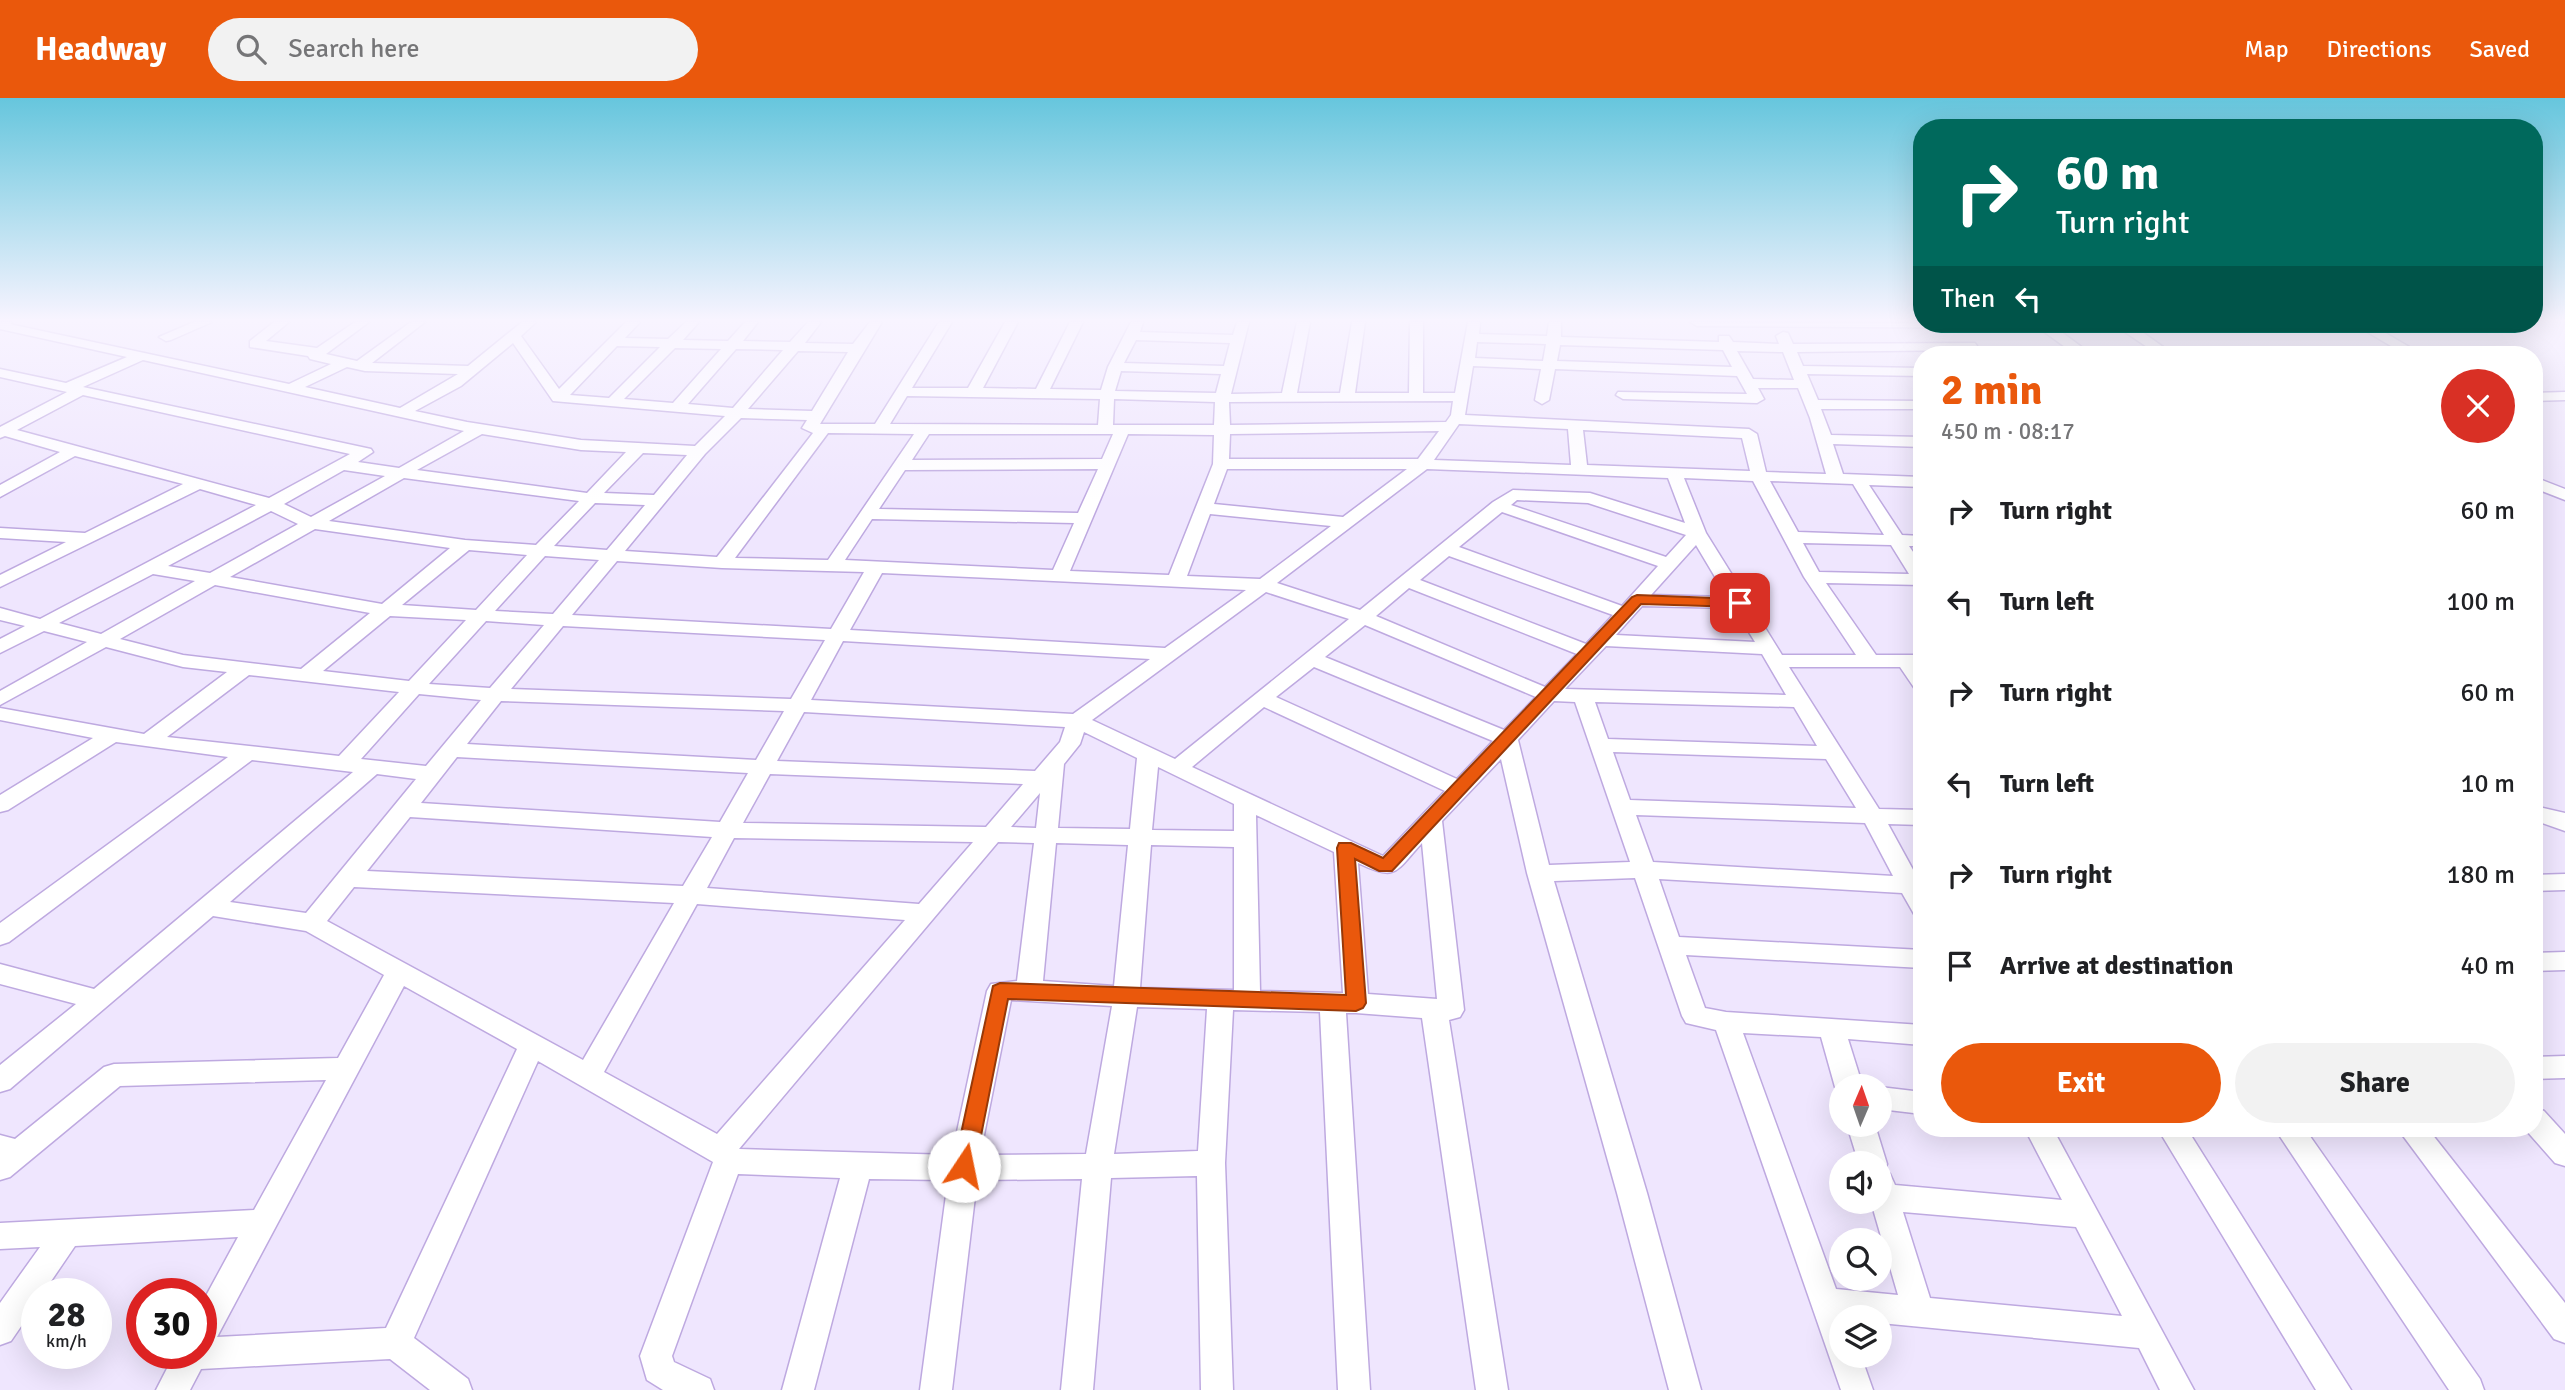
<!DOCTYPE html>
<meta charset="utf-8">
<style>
:root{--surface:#fff;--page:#f2f2f2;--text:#202124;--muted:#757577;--accent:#ea580c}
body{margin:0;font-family:Signika,sans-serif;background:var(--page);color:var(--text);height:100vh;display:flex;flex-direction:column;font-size:26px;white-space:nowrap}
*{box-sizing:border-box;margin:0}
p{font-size:23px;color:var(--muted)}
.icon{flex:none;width:38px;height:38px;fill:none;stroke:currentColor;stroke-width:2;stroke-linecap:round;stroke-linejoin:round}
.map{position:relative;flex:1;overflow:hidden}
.panel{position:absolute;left:1913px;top:248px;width:630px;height:791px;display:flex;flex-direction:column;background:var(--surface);border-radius:28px;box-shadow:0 7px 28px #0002}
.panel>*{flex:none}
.hud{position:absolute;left:1913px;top:21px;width:630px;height:214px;border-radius:28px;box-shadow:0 7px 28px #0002;background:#00695c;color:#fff;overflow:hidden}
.needle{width:46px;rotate:2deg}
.buttons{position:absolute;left:1829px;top:976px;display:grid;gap:14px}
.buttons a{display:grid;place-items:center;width:63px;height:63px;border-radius:50%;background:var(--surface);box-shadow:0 7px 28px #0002;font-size:35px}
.speed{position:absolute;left:21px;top:1180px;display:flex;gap:14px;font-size:35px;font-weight:700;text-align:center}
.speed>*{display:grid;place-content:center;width:91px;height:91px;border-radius:50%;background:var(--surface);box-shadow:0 7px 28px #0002;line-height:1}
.speed small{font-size:18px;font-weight:400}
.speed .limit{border:10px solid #d22;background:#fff;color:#111}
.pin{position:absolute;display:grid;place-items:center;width:60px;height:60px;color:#fff;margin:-30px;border-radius:14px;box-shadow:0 4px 10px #0006}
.me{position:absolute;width:77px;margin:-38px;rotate:11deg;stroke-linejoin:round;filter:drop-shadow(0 0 5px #0008)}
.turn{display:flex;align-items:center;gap:24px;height:147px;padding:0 28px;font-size:32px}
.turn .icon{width:91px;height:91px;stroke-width:2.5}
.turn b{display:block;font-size:49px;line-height:60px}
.then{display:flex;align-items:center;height:66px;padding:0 28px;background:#0003;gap:14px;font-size:26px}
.round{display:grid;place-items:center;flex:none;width:74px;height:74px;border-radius:37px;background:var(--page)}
.headline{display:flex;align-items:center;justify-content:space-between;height:119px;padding:0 28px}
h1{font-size:42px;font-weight:700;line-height:52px;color:var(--accent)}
.button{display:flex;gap:14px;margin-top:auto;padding:14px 28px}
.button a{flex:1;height:80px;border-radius:42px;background:var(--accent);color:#fff;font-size:28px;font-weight:700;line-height:80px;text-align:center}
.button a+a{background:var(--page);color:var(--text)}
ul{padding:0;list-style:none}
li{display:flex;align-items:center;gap:21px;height:91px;padding:0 28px}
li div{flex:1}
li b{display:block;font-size:26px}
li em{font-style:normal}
header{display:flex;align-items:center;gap:42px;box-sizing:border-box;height:98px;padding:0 35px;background:var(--accent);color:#fff}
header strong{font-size:33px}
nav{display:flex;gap:38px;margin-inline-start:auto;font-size:24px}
.search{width:490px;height:63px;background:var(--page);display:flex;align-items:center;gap:18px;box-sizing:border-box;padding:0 24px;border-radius:38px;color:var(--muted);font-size:26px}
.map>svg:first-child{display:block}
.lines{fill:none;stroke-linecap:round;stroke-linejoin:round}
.minor-casing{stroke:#bea9e0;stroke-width:3}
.trunk-casing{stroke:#bea9e0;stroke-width:3}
.minor{fill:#fff;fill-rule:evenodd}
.trunk{fill:#fff;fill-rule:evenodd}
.route{fill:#ea580c;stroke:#983908;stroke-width:2}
</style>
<header>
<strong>Headway</strong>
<div class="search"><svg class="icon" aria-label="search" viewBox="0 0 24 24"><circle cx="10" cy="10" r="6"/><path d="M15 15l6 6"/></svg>Search here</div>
<nav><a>Map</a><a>Directions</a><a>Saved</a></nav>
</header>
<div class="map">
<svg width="2565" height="1292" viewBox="0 0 2565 1292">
<rect width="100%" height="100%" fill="#efe6fe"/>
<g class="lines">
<defs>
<path id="minor" d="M0,224L289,286L331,266L310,261L308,258L250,249V243L274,224H289L266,243L317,250L355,224H369L326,256L357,263L411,224H425L372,265L468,268L522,224H536L521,238L559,291L626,224H640L625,240L668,241L686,224H699L683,242L728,243L745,224H758L743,243L790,244L808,224H821L805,245L853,246L870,224H882L820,326H875L939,224H952L912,290H968L1005,224H1018L983,290L1036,291L1070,224H1083L1050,291L1101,292L1108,269L1131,224H1143L1140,234L1233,237L1237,224H1249L1231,296L1282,295L1297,224H1310L1297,295H1340L1352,224H1365L1355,295H1409L1410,224H1423V295H1455L1468,224H1480L1479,236L1547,238L1549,224H1561V239L1719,244V238H1729L1733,244L1779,246L1776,238L1783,234L1788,235L1793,246L1975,245L1977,248L1970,252L1797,254L1803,268L1922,270V278L1807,276L1818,302L1922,303V311H1821L1831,337L1922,339V349L1833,346L1843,376L1922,379V389L1869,387L1902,437L1922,438V448H1909L1922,467V487L1826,485L1876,557H1922V593L1915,591L1900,569H1789L1879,711L1922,712V727L1888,726L1917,779L1922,780V818L1914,816L1902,795L1659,781L1679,839L1922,852V870L1686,857L1705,910L1726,914L1922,927V947L1848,941L1863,989H1841V997L1835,989L1821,939L1743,935L1836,1191L1898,1197L1871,1104H1880V1066H1859L1847,1027H1875L1887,1066L1884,1074L1890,1076L1895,1087L2062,1102L2025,1031H2053L2194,1292H2160L2139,1250L1880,1225V1220H1841V1258H1861L1873,1292H1841L1716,932L1686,925L1682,918L1635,780L1554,783L1647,1095L1701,1292H1669L1617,1095L1527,775L1501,661L1442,723L1464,912L1460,919L1449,922L1508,1292H1476L1422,920L1356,915H1346L1370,1292H1338L1320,914L1233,912L1225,1065L1233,1292H1201L1197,1078L1111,1080L1093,1292H1061L1082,1081L977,1082L952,1292H920L948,1082L869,1081L814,1292H782L840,1080L738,1076L672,1258L674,1264L710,1281L714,1292H663L647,1282L640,1258L713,1064L538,963L414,1240L468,1281L472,1292H430L390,1261L201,1271L190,1292H156L175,1255H201V1207L238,1139L75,1148L43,1195H37V1205L11,1243L0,1247V1205L40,1149L0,1151V1125L254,1112L326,982L120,988L10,1079L0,1082V1037L15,1041L104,969L114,966L338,960L384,877L306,833L213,818L10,991L0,994V967L76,906L0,886V866L94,891L353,674L252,662L9,844L0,847V825L228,659L116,644L8,712L0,714V697L93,640L0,622V610L144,636L227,574L183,569L106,549L0,607V593L87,544L44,533L0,555V541L25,528L0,522V510L40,521L256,407L200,391L0,489V477L66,444L0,440V430L85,435L183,386L75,358L0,399V387L60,354L5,338L0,340V329L67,294L0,279V271L66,285L127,259L0,231ZM1136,242L1230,245L1224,268L1124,265ZM1477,244L1546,246L1543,263L1475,260ZM513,245L553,303L725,318L695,348L581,342L467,324L415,313L461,288ZM1560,247L1723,252L1732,269L1557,263ZM617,248L660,249L609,300L570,297ZM675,250L721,251L673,305L624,301ZM736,251L783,252L733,310L688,306ZM798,253L848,254L812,313L748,311ZM1737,253L1783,254L1794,282L1753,281ZM143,262L464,333L399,370L358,364L373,354L371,351L83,289ZM1473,268L1541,271L1535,302L1542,306L1549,302L1555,271L1737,278L1747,296L1618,294L1616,297L1623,301L1757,305L1764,301L1758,290H1798L1810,320L1826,376L1766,374L1757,336L1749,331L1465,317ZM347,269L365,273L458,276L400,310L305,289ZM1121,273L1221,276L1216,295L1115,293ZM83,297L350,356L269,400L17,332ZM907,298L1100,301L1098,327L890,326ZM1114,301L1215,304L1214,327H1113ZM1453,303L1451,317L1446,324L1230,327L1229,304ZM741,320L807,322L802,330L813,335L717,459L625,453L705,356ZM1459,326L1568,331L1571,367L1434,362ZM1583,332L1742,340L1750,373L1587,367ZM1439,333L1418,361H1229L1230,336ZM828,335L914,336L828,462L735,460ZM482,336L581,352L626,354L587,395L417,372ZM929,336H1113L1102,361L912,362ZM1128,336L1214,337L1213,366L1169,477L1070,473ZM643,355L687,357L654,397L604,395ZM1098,371L1078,415L879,411L905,372ZM1227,371H1407L1343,419L1214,406ZM1427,371L1668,380L1685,425L1590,395L1513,392L1493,404L1360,512L1277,485ZM344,372L385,378L311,419L284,406ZM404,380L579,403L536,447L465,442L329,423ZM1684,380L1753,383L1804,479L1856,557H1782L1706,435ZM1770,383L1853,386L1884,437L1798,434ZM1517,402L1588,405L1686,437L1666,459L1511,407ZM595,405L645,407L607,452L554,448ZM271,413L298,426L210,475L168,468ZM1502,414L1658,468L1622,508L1459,449ZM1210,416L1331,428L1260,481L1187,478ZM872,421L1074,425L1053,472L845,462ZM315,431L450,450L382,506L230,479ZM1803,445L1891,447L1909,476L1819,474ZM1696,447L1727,499L1651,497ZM469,452L527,457L476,512L402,507ZM545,458L599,462L553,516L495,513ZM1449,458L1613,517L1586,546L1420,482ZM617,463L722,470L864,474L831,531L572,517ZM882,475L1246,492L1165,550L850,532ZM153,476L195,483L101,536L59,525ZM215,487L370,515L301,571L183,557L120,541ZM1409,490L1577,556L1545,589L1376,518ZM1266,494L1349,521L1175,661L1092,622ZM1642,508L1734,510L1755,544L1616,537ZM390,518L466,522L409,583L323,573ZM486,523L544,527L490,590L429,586ZM1365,527L1536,599L1504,632L1325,559ZM563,528L825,542L791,601L511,591ZM843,543L1150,561L1073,616L811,602ZM1606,548L1762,556L1786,597L1565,591ZM1314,569L1493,643L1457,681L1276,599ZM249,577L399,594L339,658L167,639ZM419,596L481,602L426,668L361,661ZM501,603L784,613L756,662L467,646ZM1554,603L1575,604L1630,764L1549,767L1518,642ZM1595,604L1794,609L1817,648L1608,641ZM1264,609L1445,693L1383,758L1192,669ZM804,614L1065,629L1060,644L1035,673L777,663ZM1084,634L1137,660L1130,731L1058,730L1064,666L1080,646ZM1613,654L1826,661L1856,710L1630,702ZM457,659L748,675L720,724L421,705ZM1158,669L1234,706V733L1152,732ZM377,676L416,681L306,815L230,804ZM770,676L1023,686L986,729L743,725ZM1040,695L1036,730L1011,729ZM1256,717L1334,754L1343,895L1260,893ZM1636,717L1865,725L1893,778L1653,764ZM410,719L712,739L683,788L367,773ZM734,740L973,744L919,806L707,790ZM998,744L1034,745L1017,883L991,886L987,893L952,1057L739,1051ZM1056,745L1128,747L1114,888L1043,883ZM1422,745L1437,901L1368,896L1358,765C1397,784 1395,774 1422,745ZM1151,747L1234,749V892L1140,890ZM354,789L674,805L583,962L327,823ZM697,806L905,822L717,1036L604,974ZM404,888L517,951L386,1230L217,1239ZM1011,902L1112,908L1086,1056L980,1057ZM1137,909L1207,911L1198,1053L1114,1056ZM1903,1114L2076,1129L2122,1218L1930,1200Z
M194,224H212L171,242L166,243L159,239Z
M1690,224L2131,226L2173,256L2076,257L2039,230L1697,228ZM2056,230H2119L2150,251L2087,253Z
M2354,226H2370L2423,257H2406Z
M2565,294V302L2534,303V295Z
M2534,379L2565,391V402L2534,390Z
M2534,708L2565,715V733L2534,722Z
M2565,776V792L2534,793V777Z
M2565,854V872L2534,873V855Z
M2565,958V980L2534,981V959Z
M1880,989L1922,994V1016L1880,1011Z
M2534,1009L2544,1013L2565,1036V1068L2555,1065L2525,1031H2534Z
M2158,1031H2187L2351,1292H2316Z
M2275,1031H2305L2480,1281L2484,1292H2449Z
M2398,1031H2428L2565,1205V1245L2554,1241Z"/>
<path id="trunk" d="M0,224H12L9,229L0,231Z"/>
</defs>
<!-- minor casing -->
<use href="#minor" class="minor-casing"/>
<!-- trunk casing -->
<use href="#trunk" class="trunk-casing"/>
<!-- minor -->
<use href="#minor" class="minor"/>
<!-- trunk -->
<use href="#trunk" class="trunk"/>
</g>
<!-- sky -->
<linearGradient id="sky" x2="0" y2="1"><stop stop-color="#66c6dd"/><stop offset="0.55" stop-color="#f8f4ff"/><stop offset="1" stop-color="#f8f4ff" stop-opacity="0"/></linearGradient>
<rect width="2565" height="404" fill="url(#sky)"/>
<!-- route -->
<path class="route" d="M1637,497L1740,501L1747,505L1740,509L1641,506L1392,773H1379L1355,761L1366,905L1363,910L1356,913L1008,901L975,1068L972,1075L964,1078L957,1075L954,1068L993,888L1000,885L1346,897L1337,750L1339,745H1351L1383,760L1632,499Z"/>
</svg>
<div class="buttons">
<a><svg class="needle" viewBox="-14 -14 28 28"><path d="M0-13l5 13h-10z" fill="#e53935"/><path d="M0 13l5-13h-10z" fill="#757577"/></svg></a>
<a><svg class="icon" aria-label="sound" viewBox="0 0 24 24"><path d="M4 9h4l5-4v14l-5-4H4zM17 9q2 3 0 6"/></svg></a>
<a><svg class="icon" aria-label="search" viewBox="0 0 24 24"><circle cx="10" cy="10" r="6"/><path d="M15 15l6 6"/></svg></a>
<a><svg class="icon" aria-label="layers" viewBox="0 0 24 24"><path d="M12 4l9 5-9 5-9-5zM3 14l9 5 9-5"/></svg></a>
</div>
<div class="speed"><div>28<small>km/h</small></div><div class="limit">30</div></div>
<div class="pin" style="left:1740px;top:505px;background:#d93025"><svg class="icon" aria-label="arrive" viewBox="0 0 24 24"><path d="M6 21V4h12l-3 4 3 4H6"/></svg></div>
<svg class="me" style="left:964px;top:1068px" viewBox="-20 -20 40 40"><circle r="19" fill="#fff"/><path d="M0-13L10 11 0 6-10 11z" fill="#ea580c"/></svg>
<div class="hud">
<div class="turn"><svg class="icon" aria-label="right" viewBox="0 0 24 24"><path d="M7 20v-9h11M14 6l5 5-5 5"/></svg><div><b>60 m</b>Turn right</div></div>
<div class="then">Then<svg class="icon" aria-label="left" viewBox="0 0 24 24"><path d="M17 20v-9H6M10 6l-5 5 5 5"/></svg></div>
</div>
<section class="panel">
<div class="headline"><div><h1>2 min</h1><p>450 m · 08:17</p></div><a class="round" style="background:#d93025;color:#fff"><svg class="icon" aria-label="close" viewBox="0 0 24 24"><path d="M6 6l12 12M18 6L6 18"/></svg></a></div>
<ul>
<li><svg class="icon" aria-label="right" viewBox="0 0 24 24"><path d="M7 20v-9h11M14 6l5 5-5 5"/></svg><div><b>Turn right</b></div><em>60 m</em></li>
<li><svg class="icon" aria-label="left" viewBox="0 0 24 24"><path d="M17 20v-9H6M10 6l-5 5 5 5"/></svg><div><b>Turn left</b></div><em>100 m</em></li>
<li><svg class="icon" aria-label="right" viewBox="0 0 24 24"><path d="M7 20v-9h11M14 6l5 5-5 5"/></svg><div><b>Turn right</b></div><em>60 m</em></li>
<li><svg class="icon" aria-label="left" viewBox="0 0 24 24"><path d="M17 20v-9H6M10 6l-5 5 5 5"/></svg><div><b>Turn left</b></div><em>10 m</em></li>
<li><svg class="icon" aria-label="right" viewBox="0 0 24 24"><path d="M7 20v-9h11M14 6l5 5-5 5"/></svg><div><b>Turn right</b></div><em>180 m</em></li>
<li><svg class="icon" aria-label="arrive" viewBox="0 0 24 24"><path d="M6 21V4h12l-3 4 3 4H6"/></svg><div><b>Arrive at destination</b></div><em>40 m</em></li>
</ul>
<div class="button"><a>Exit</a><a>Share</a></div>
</section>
</div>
